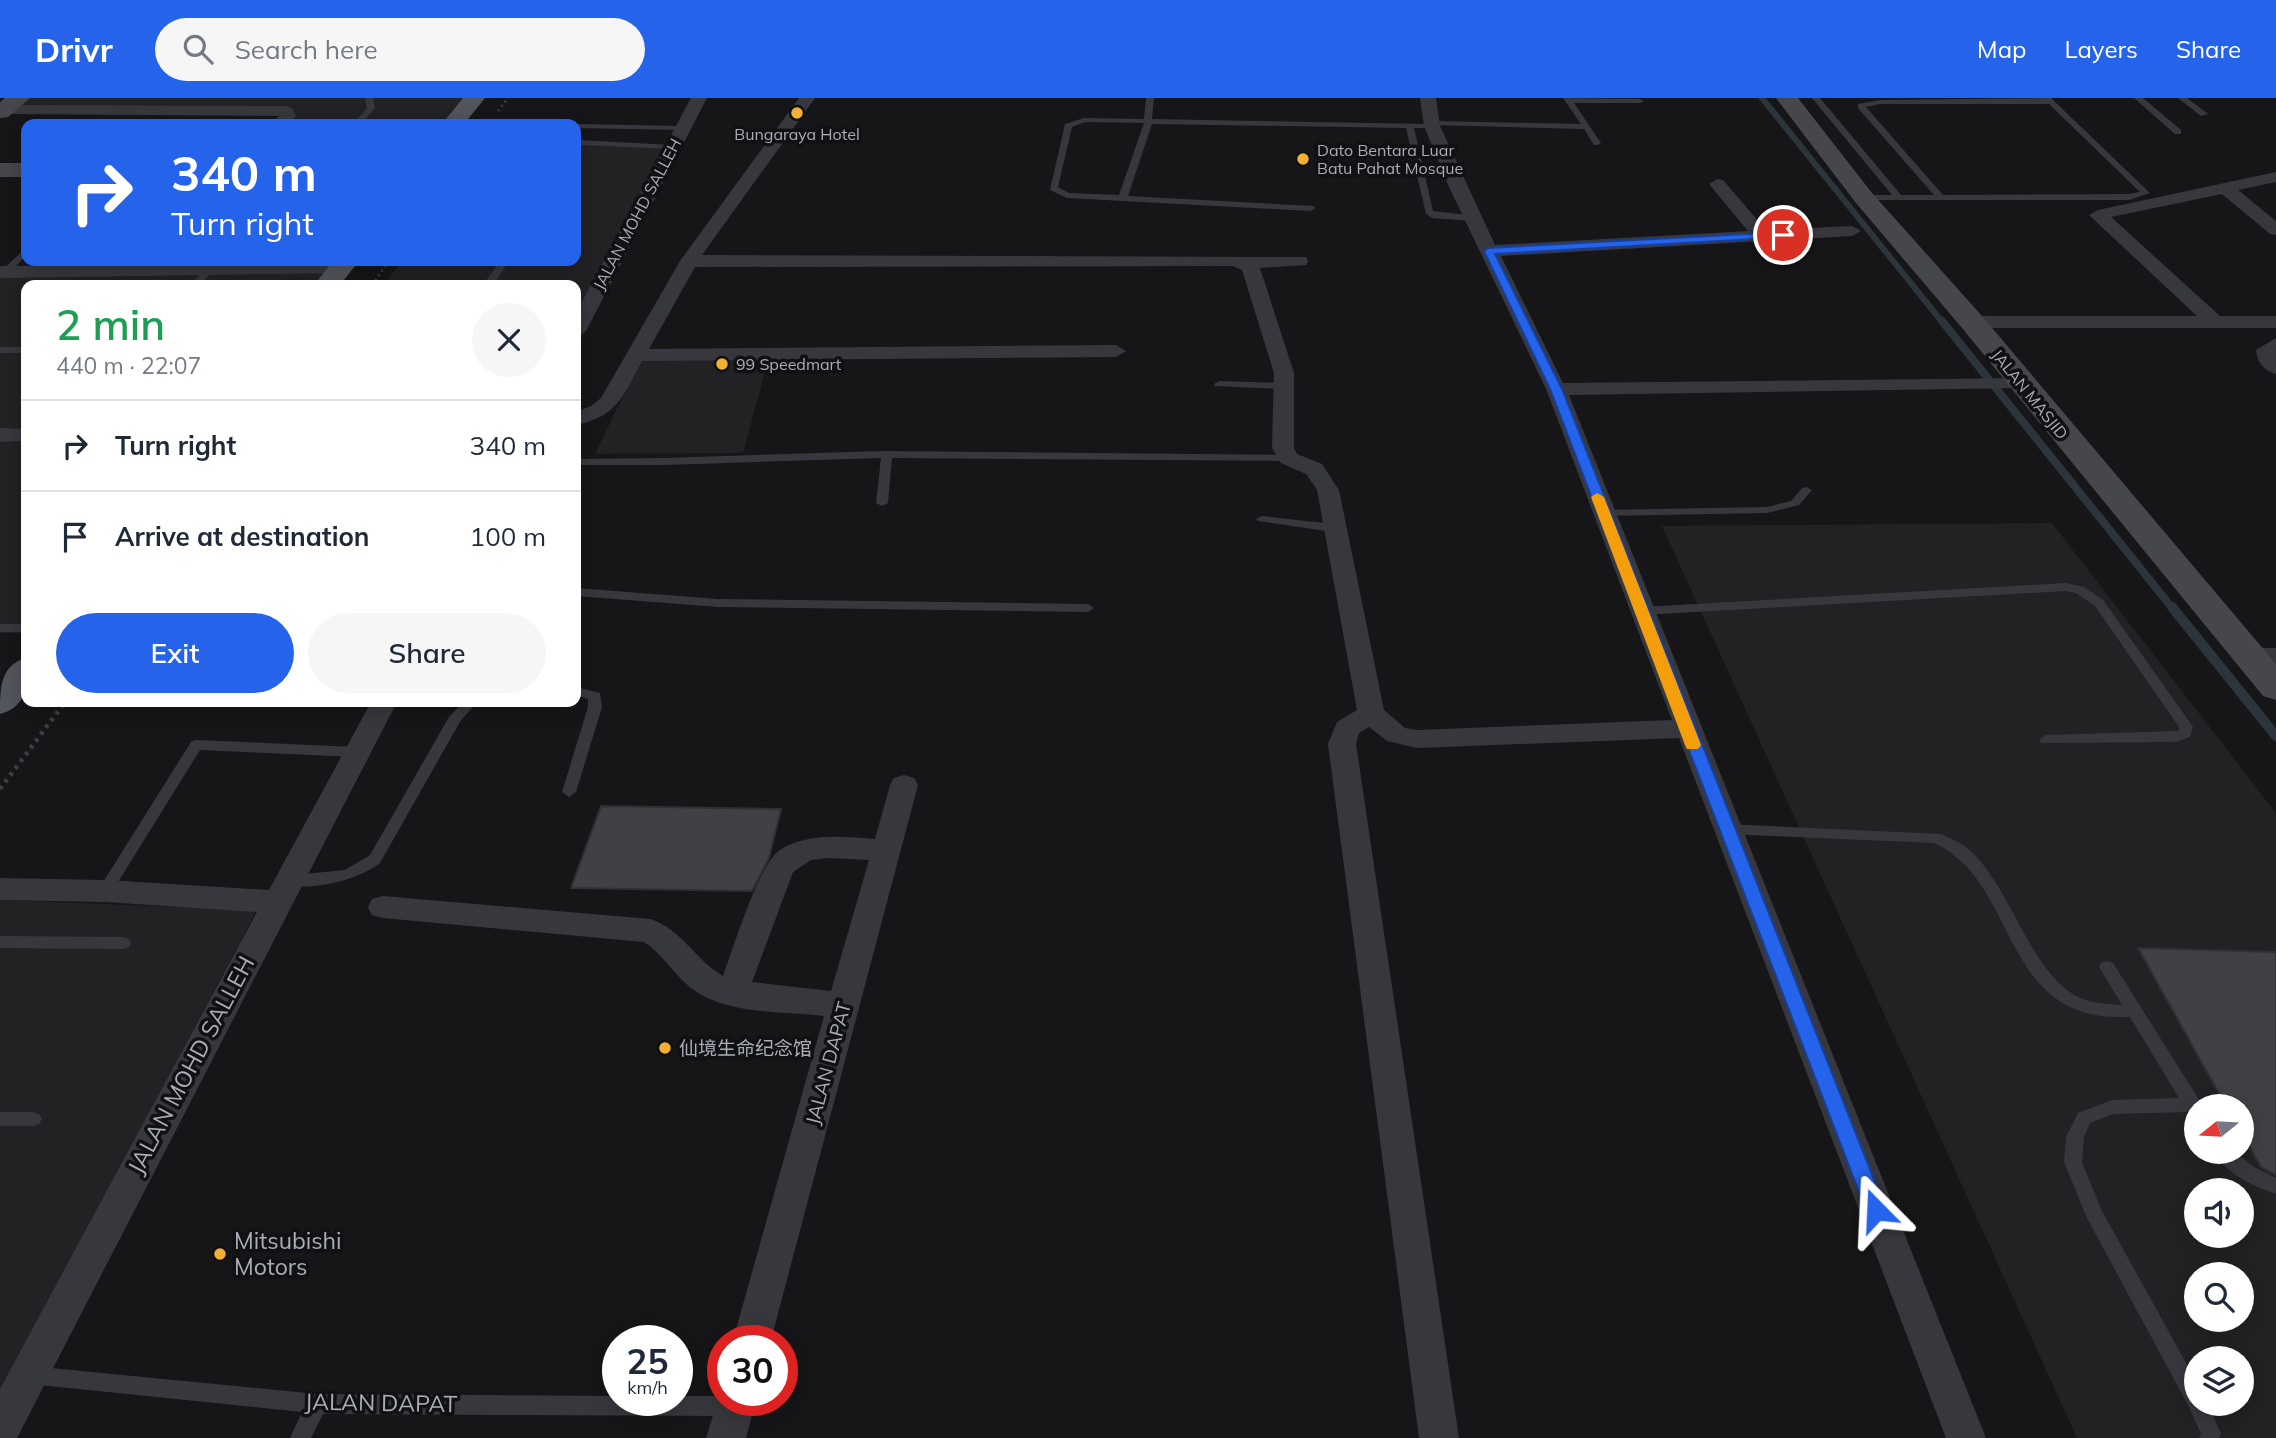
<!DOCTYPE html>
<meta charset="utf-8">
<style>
:root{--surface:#fff;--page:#f6f6f7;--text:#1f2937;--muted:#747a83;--line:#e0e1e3;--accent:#2563eb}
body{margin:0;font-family:Mulish,"Noto Sans SC",sans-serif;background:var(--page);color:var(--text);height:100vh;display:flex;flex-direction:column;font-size:26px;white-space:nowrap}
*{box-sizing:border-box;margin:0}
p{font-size:23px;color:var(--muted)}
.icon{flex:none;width:38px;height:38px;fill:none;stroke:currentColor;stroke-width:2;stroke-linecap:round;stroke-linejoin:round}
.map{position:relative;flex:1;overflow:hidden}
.panel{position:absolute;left:21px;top:182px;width:560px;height:427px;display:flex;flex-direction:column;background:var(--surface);border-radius:14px;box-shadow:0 4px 18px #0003}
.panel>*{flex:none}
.hud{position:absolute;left:21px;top:21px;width:560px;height:147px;border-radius:14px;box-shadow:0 4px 18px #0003;background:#2563eb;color:#fff;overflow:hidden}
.needle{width:46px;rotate:252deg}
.buttons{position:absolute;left:2184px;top:996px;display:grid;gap:14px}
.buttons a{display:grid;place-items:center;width:70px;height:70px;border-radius:50%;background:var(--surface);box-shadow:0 4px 18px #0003;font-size:35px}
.speed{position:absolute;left:602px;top:1227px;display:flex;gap:14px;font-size:35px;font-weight:700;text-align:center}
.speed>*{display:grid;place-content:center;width:91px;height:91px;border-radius:50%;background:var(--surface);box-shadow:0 4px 18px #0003;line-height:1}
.speed small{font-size:18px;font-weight:400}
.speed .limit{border:10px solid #d22;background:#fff;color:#111}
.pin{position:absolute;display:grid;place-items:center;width:60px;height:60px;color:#fff;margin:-30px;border:4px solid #fff;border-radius:50%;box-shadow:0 2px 7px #0007}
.me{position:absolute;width:77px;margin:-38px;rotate:339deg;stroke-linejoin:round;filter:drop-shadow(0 0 5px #0008)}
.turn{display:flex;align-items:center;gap:24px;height:147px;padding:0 35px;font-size:32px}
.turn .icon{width:91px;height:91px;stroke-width:2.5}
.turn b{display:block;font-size:49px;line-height:60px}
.round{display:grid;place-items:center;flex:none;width:74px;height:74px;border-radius:37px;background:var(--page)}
.overview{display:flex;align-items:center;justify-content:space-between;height:119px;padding:0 35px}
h1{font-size:42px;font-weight:600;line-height:52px;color:#1e9e55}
.action{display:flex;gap:14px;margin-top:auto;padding:14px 35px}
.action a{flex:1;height:80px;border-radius:42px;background:var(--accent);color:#fff;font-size:28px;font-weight:600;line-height:80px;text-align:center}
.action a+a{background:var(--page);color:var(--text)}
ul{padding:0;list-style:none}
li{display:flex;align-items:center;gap:21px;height:91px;padding:0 35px;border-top:2px solid var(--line)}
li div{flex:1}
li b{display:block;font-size:26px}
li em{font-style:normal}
header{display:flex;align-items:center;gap:42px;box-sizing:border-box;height:98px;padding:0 35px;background:var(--accent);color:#fff}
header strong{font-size:33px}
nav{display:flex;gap:38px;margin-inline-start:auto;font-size:24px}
.search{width:490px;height:63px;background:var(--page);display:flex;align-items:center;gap:18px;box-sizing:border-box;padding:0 24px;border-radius:38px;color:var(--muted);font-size:26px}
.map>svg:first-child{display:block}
.built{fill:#222225;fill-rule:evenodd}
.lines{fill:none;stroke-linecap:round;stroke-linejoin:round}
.stream-far2{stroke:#2c353c;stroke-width:6}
.stream-far1{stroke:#2c353c;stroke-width:8}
.stream{stroke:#2c353c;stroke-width:10}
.building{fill:#404145;stroke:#303034;stroke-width:2}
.path-far1{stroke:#3d3f44;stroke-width:2.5;stroke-dasharray:2 3.5;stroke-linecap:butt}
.path{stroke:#3d3f44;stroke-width:4.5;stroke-dasharray:3.5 5;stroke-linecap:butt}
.lane{fill:#37383d;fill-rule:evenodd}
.street{fill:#37383d;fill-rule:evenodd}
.secondary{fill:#45474d;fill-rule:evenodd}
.primary{fill:#53555c;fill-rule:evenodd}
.route{fill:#2563eb;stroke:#184099;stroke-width:2}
.slow{fill:#f59e0b}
.poi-dot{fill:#f2b134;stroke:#111113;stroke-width:2.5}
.labels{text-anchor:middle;stroke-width:7;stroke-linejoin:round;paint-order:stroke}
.far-poi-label{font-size:16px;fill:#a8adb8;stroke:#111113;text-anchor:start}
.far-street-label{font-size:16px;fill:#a8adb8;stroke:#111113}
.poi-label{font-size:19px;fill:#a8adb8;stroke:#111113;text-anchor:start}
.street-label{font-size:19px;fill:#a8adb8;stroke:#111113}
.near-street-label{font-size:23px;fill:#a8adb8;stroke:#111113}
.near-poi-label{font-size:23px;fill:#a8adb8;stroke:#111113;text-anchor:start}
</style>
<header>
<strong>Drivr</strong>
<div class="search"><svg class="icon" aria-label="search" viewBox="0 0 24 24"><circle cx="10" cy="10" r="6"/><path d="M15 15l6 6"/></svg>Search here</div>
<nav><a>Map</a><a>Layers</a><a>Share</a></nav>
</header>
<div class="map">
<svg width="2276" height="1340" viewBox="0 0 2276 1340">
<rect width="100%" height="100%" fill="#161618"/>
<!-- built -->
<path class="built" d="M28,0H463L442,26H272L281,17L10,13Z
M576,42L682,48L576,251V187H384L402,163H576Z
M324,174L314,187H26V535H0V177Z
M771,252L743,355L595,356L645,253Z
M2052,425L2276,715V1340H2077L1662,428ZM2196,1008H2242V1054H2196ZM2196,1092H2242V1138H2196ZM2196,1176H2242V1222H2196ZM2196,1260H2242V1306H2196Z
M0,802L257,812L0,1295Z"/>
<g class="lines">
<!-- stream-far2 -->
<path class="stream-far2" d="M1762,0L1943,225"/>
<!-- stream-far1 -->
<path class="stream-far1" d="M1942,223L2173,511"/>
<!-- stream -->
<path class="stream" d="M2172,509L2276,638"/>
</g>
<!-- building -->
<path class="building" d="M601,708L781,711L769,760L752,793L571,790Z
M2138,850L2276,854V1077L2261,1069L2242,1036V1008H2226Z"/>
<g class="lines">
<!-- path-far1 -->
<path class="path-far1" d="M498,13L508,0
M372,187L389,163"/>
<!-- path -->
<path class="path" d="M0,691L65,604"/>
<!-- lane -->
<path class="lane" d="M365,0H373L375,10L361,26H353L367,10Z
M1146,0H1154L1152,21L1428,26L1432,23L1581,26L1563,0L1640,1L1644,3L1640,5H1574L1601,45L1597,47H1594L1584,31L1436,27L1432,30H1414L1433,113L1476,118L1477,120L1473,123L1432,120L1426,116L1406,30L1152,26L1128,98L1314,108L1315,110L1311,113L1067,100L1050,92L1065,26L1084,20L1144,21ZM1085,24L1144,25L1119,97L1069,95L1058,89L1072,29Z
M1812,0H1820L1901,97H1934L1858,10V6L1880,2L2051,0L2150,95L2129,102H1861L1860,100L1864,97H1892ZM1880,6H2049L2140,94L2129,96L1943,97L1866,9Z
M2134,0H2143L2181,32V36H2175Z
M2178,0H2187L2208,16L2201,18Z
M573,26H576L682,28L686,30L682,32L576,30V26Z
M577,42L673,47L677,49L673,51L582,47L576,52Z
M26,150V158L8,176H2V172Z
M500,163H509L493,187H483Z
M206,170L214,172L200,187H190Z
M0,249H26V255H0Z
M1219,283L1284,285L1289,288L1284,291L1215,288L1214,286Z
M883,353L1289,357L1295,360L1289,363L892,360L888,405L882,408L876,405L881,360L664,367H576V361L664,360Z
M1806,389L1812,392L1799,407L1767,415L1603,418L1597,415L1603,412L1767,409L1791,403L1802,390Z
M1262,418L1333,426L1339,430L1333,434L1258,423L1256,421Z
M2066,485L2084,489L2103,502L2191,626L2193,629L2190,639L2176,644L2041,645L2039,642L2046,637L2179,633V629L2095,508L2076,495L2066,493L1641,517L1635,513L1641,509Z
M576,490L718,501L1088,506L1094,510L1088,514L718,509L576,498Z
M0,526H26V534H0Z
M576,589L600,595L602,609L576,694L569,699L562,694L588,609V601L576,597Z
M463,604H478L461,622L380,765C359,782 310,794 284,786L281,782L284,778L345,772L370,757L449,619Z
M196,642L357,649L364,654L357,659L200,652L110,797H100L97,793L100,789L191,644Z
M1727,726L1941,736C1949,740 1958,743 1966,749C2013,786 2031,887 2089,903C2100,906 2111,906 2122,907L2099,869L2101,865L2107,863L2113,865L2203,1008H2196V1019L2188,1014L2113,1016L2090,1025L2084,1039L2082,1064L2101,1111L2196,1283V1306H2208L2221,1336L2219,1340H2199L2201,1336L2189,1309L2087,1120L2064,1064L2066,1039L2078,1015L2112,1002L2179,1000L2130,919C2112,919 2094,919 2077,912C2004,885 2007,778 1934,745L1727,736L1720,731Z
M0,838L123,839L129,841L131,845L129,849L123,851L0,850Z
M0,1014H33L39,1016L42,1021L39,1026L33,1028H0Z
M2215,1054H2235L2254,1069L2276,1080V1096C2254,1088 2226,1077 2215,1054Z
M30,1268L317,1296L618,1298V1302H677V1298H723V1302H739L742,1308L739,1315L732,1318L323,1316L311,1340H290L302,1314L30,1286L23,1284L20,1277L23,1270Z"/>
<!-- street -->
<path class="street" d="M691,0H707L586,233L576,239V215Z
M799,0H815L702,157L1306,159L1308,163L1306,167L1260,170L1294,275V350L1297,356L1322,366L1339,392L1384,612L1405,630L1417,632L1672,622L1546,291L1449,89L1424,28L1420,0H1436L1440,28L1495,147L1748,133L1709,86L1717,81L1723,82L1766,132L1852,128L1861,133L1852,138L1501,158L1563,285L2026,280L2029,284L2026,288L2019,290L1569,297L1986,1340H1946L1679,640L1417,650L1387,643L1369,629L1359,635L1356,646L1459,1340H1419L1328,646L1337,624L1357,612L1317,392L1306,376L1281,365L1272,350L1274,275L1242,172L1233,168L695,169L649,251L1116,247L1126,253L1116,259L642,263C623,298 618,318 576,327V314L591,308L601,300L680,163Z
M0,7L286,8L292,10L296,18L288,26H271L279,18L4,16L0,15Z
M2276,74V84L2238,92L2276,123V137L2270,136L2222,96L2111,119L2220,218H2276V230H1972L1962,224L1972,218H2197L2089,117L2098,112Z
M340,165L349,171L347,175L0,180V168Z
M2276,240V276C2264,273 2257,264 2256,252Z
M0,330L26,331V343L0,344Z
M2249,550H2276V566L2240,564L2236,558L2240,552Z
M371,604H397L17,1340H0V1291L257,814L105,804L0,802V780L105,782L269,792Z
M904,677L914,680L918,687L771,1242H733L824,918C782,913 726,917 691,890C673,876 663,856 644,844L383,820L372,817L368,809L372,801L383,798L650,821C682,831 695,862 723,878C733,851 759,765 780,752C808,734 844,739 875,741L890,687L894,680ZM829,760L869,762L831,893L752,884L793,774L811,762Z
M722,1288L723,1302H756L746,1340H706Z"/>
<!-- secondary -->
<path class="secondary" d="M5,0H30L8,19L0,20V4Z
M1776,0H1798L1872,95L1982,218L2276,566V602L2263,598L1962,230L1856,105Z
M0,65H26V79H0Z"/>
<!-- primary -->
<path class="primary" d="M463,0H485L464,26H442Z
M333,163H359L340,187H314Z
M26,560C27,585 29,608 0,616C0,591 0,567 26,560Z"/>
</g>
<!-- route -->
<path class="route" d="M1783,134L1789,137L1787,139L1495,156L1562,291L1886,1112L1883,1118L1876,1121L1869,1118L1866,1112L1550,291L1484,153L1489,150Z"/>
<!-- slow -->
<path class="slow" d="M1597,395L1604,399L1701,647L1698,651H1687L1685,647L1591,399Z"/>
<!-- markers -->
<g class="poi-dot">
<circle cx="797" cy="15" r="7"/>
<circle cx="1303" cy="61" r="7"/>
<circle cx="722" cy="266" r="7"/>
<circle cx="665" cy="950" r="7"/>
<circle cx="220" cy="1156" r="7"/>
</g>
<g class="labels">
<!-- far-poi labels -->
<g class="far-poi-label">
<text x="797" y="42" text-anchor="middle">Bungaraya Hotel</text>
<text x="1317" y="58">Dato Bentara Luar<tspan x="1317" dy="18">Batu Pahat Mosque</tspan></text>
<text x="736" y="272">99 Speedmart</text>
</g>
<!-- far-street labels -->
<g class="far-street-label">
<text transform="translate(637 116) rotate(-62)" y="6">JALAN MOHD SALLEH</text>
<text transform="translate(2030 296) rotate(51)" y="6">JALAN MASJID</text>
</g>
<!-- poi labels -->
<g class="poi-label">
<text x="679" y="957">仙境生命纪念馆</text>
</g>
<!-- street labels -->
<g class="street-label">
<text transform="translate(828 965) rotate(-75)" y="7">JALAN DAPAT</text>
</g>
<!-- near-street labels -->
<g class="near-street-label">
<text transform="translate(191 967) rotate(-62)" y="8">JALAN MOHD SALLEH</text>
<text transform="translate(381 1305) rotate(1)" y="8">JALAN DAPAT</text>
</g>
<!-- near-poi labels -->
<g class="near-poi-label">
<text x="234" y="1151">Mitsubishi<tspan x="234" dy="26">Motors</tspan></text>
</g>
</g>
</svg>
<div class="buttons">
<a><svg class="needle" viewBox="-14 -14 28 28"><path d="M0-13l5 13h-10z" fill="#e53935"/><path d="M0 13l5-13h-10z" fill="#747a83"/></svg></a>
<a><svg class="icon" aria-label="sound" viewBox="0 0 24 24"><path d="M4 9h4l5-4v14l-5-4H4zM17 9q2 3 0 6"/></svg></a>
<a><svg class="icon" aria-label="search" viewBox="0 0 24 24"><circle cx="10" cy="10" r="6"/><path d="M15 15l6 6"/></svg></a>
<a><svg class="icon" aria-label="layers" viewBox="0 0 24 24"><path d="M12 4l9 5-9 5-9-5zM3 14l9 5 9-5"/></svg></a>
</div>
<div class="speed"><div>25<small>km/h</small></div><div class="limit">30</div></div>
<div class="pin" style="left:1783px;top:137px;background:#d93025"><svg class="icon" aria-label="arrive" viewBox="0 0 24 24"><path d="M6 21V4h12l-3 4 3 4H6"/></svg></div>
<svg class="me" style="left:1876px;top:1112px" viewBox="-20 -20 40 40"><path d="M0-17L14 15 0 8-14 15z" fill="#2563eb" stroke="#fff" stroke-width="4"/></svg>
<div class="hud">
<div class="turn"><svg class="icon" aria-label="right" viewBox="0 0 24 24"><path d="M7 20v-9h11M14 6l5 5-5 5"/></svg><div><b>340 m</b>Turn right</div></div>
</div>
<section class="panel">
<div class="overview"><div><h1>2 min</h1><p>440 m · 22:07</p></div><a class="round"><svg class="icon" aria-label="close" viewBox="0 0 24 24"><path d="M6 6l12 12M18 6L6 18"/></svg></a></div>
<ul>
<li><svg class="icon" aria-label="right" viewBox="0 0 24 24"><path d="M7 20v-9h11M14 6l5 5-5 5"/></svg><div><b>Turn right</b></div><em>340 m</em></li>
<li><svg class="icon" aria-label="arrive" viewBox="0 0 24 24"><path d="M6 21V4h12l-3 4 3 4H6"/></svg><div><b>Arrive at destination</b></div><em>100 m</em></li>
</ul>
<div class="action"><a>Exit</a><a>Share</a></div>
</section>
</div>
